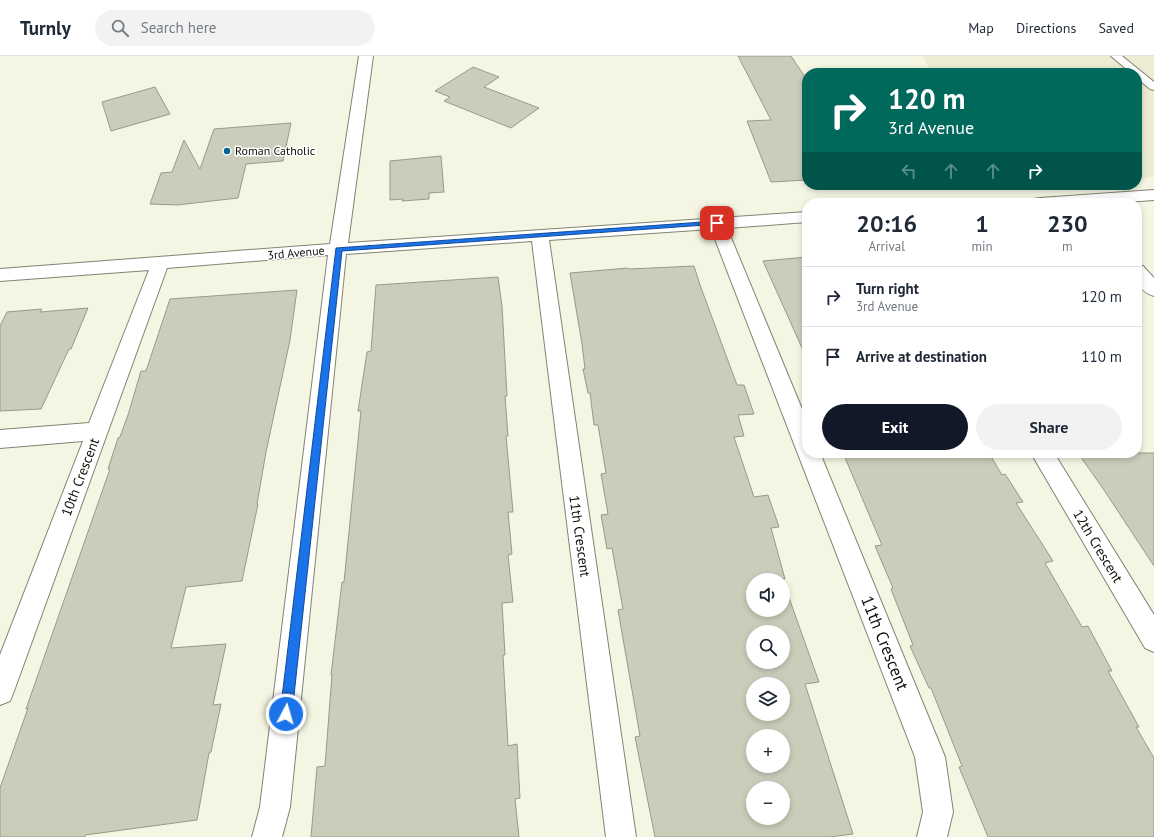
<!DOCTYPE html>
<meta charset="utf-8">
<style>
:root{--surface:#fff;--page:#f2f2f3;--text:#1f2937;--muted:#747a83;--line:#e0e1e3;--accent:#111827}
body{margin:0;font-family:"PT Sans",sans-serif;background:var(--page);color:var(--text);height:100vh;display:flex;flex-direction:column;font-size:15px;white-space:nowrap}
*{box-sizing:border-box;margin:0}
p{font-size:13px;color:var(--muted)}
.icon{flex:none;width:22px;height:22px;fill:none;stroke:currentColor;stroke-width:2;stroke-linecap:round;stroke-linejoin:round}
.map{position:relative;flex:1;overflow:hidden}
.side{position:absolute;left:802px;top:142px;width:340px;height:260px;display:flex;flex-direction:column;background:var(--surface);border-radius:16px;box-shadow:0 2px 6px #0003}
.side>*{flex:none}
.banner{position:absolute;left:802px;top:12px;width:340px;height:122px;border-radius:16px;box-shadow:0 2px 6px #0003;background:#00695c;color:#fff;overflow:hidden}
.controls{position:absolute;left:746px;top:517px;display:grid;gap:8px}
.controls a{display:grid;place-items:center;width:44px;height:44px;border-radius:50%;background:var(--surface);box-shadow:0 2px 6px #0003;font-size:20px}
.pin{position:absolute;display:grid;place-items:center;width:34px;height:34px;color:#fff;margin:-17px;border-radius:8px;box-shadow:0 2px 6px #0006}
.me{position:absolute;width:44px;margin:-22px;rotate:6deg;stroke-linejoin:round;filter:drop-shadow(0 0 3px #0008)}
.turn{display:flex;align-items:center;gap:14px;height:84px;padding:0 20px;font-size:18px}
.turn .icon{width:52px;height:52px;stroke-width:2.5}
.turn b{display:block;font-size:28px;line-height:34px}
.lanes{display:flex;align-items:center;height:38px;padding:0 20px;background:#0003;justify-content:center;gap:20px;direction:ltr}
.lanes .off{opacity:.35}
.eta{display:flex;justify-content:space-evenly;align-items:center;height:68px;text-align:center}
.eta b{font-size:24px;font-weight:800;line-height:28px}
.primary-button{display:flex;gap:8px;margin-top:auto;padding:8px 20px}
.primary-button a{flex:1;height:46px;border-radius:24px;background:var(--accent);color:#fff;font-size:16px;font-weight:800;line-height:46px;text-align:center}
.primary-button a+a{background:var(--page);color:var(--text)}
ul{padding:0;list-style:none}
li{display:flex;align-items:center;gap:12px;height:60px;padding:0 20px;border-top:1px solid var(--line)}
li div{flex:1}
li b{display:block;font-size:15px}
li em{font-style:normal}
header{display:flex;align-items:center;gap:24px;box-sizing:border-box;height:56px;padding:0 20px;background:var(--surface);border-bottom:1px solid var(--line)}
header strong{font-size:19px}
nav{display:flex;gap:22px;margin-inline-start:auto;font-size:14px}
.search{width:280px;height:36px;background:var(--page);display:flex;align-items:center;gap:10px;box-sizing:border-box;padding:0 14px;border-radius:22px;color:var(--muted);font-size:15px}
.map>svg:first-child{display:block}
.built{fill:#ececd2}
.building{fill:#cbccba;stroke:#998;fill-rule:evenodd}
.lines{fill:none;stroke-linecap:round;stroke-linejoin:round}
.service-casing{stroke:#838373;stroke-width:2}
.minor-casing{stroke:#838373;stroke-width:2}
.service{fill:#fff;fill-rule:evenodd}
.minor{fill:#fff;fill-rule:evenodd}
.route{fill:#1a73e8;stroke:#114b97}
.poi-dot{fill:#016493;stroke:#fff;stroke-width:1.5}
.labels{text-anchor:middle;stroke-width:3;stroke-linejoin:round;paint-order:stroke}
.far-poi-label{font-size:12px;fill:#11110b;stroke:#fff;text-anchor:start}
.far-street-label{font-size:12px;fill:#11110b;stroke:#fff}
.street-label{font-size:14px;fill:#11110b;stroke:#fff}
.near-street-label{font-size:17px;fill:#11110b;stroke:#fff}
</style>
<header>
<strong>Turnly</strong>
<div class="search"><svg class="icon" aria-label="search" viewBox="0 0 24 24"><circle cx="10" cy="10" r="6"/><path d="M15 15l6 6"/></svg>Search here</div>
<nav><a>Map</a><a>Directions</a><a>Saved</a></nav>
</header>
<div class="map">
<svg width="1154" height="781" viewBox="0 0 1154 781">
<rect width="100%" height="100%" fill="#f5f5e3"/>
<!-- built -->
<path class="built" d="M923,0H1154V121L1137,123V17H931Z"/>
<!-- building -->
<path class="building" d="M738,0H791L807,24V124L771,126L747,65L771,64Z
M473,11L499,21L484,31L539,52L511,72L444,45L450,41L435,35Z
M155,31L170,58L111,75L102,46Z
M291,67L283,105L246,108L238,142L177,149L150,148L161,117L172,116L184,84L200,113L214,73Z
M441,100L444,136L429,137V143L402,145L403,143L390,144V105Z
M807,201V303L763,205Z
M694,210L700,229L737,329H744L754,358L738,359L744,380L734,381L754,441L768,439L779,471L771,472L785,523L753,524V554H783V525L819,626L805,628L853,778L830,781H655L635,681L640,680L618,554L623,553L612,492L607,493L601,459L608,458L601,418L606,417L598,369H594L590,337H588L583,313H585L582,288L570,217L628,212L629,213ZM753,576H783V606H753ZM753,628H783V658H753ZM753,680H783V710H753ZM753,732H783V762H753Z
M498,221L502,250L507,340H505L508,380H506L513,456H508L512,498L508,499L513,546L502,547L505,599H503L508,690L517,688L520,742L515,743L519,781H311L317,711L325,710L332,619H331L342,526H344L361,355H358L367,296L371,295L376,229Z
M297,234L290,284L266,396L257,448H258L242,525L186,531L171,592L226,588L213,649L221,648L211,696L209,697L197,764L85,779V781H0V732L28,652L26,653L110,413H108L118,382L120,381L128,359L141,315H146L170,243Z
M88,252L71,293H69L41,353L0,355V270L7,256L42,253L40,256Z
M843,397H989L1002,419L1005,418L1023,446L1016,447L1053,505L1045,507L1082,571L1088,570L1112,615H1108L1139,671H1136L1154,702V781H988L959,711L962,710L931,632H929L910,590L913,589L891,533L893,532L875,490L882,489Z
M1078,397H1154V510L1104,434Z"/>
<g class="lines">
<defs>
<path id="service" d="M1111,0H1122L1154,26V34L1150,33L1137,22V17H1131Z"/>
<path id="minor" d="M359,0H373L348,187L807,156V166L727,172L807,365V397H820L945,701L953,756L947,781H917L923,756L915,701L711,173L549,184L636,781H606L532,185L346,198L290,751L282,781H252L260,751L328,199L167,212L14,635L10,645L0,649V599L83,385L0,392V374L89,367L149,214L0,225V213L330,188Z
M1154,134V144L1111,147H1032L1034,143L1040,142Z
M1137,208L1143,210L1154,222V240C1137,235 1137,223 1137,208Z
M1031,397H1054L1154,559V596L1145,592Z"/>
</defs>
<!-- service casing -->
<use href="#service" class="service-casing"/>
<!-- minor casing -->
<use href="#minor" class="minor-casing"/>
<!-- service -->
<use href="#service" class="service"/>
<!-- minor -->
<use href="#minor" class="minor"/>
</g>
<!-- route -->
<path class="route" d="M717,165L721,167L719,168L342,195L292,658L290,662L286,664L282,662L280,658L336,192Z"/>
<!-- markers -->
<circle class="poi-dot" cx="227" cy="95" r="4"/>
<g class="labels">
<!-- far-poi labels -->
<g class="far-poi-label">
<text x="235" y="99">Roman Catholic</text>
</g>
<!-- far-street labels -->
<g class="far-street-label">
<text transform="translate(296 197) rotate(-5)" y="4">3rd Avenue</text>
</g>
<!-- street labels -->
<g class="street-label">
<text transform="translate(80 421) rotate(-69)" y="5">10th Crescent</text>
<text transform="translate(580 480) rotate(82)" y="5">11th Crescent</text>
<text transform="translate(1098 490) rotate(59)" y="5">12th Crescent</text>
</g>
<!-- near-street labels -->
<g class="near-street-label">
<text transform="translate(885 587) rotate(68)" y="6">11th Crescent</text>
</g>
</g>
</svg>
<div class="controls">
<a><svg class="icon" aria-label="sound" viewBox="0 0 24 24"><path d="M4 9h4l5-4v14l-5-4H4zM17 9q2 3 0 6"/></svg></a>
<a><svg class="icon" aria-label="search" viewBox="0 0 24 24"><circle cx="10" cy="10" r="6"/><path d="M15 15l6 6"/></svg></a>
<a><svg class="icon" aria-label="layers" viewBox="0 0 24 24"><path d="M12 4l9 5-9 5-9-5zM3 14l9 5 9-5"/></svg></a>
<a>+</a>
<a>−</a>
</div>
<div class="pin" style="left:717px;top:167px;background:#d93025"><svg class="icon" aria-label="arrive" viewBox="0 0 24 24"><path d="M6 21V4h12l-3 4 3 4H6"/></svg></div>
<svg class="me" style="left:286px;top:658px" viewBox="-20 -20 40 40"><circle r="17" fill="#1a73e8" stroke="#fff" stroke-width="3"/><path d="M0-11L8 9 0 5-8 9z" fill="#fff"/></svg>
<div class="banner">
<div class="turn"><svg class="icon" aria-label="right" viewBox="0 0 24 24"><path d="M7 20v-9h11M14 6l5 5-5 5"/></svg><div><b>120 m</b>3rd Avenue</div></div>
<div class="lanes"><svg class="icon off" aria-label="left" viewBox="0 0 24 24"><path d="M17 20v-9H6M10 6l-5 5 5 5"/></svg><svg class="icon off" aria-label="ahead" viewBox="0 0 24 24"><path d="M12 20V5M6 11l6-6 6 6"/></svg><svg class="icon off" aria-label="ahead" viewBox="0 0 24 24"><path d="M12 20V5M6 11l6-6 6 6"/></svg><svg class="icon" aria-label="right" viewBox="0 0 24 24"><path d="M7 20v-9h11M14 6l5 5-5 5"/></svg></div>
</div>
<section class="side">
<div class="eta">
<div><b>20:16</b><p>Arrival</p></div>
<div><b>1</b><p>min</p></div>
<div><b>230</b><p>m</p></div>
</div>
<ul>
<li><svg class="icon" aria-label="right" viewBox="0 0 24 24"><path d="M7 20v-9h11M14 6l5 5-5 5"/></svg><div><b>Turn right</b><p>3rd Avenue</p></div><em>120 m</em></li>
<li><svg class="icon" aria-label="arrive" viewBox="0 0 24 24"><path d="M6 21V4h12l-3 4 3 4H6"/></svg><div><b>Arrive at destination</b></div><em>110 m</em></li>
</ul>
<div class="primary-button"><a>Exit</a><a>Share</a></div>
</section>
</div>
